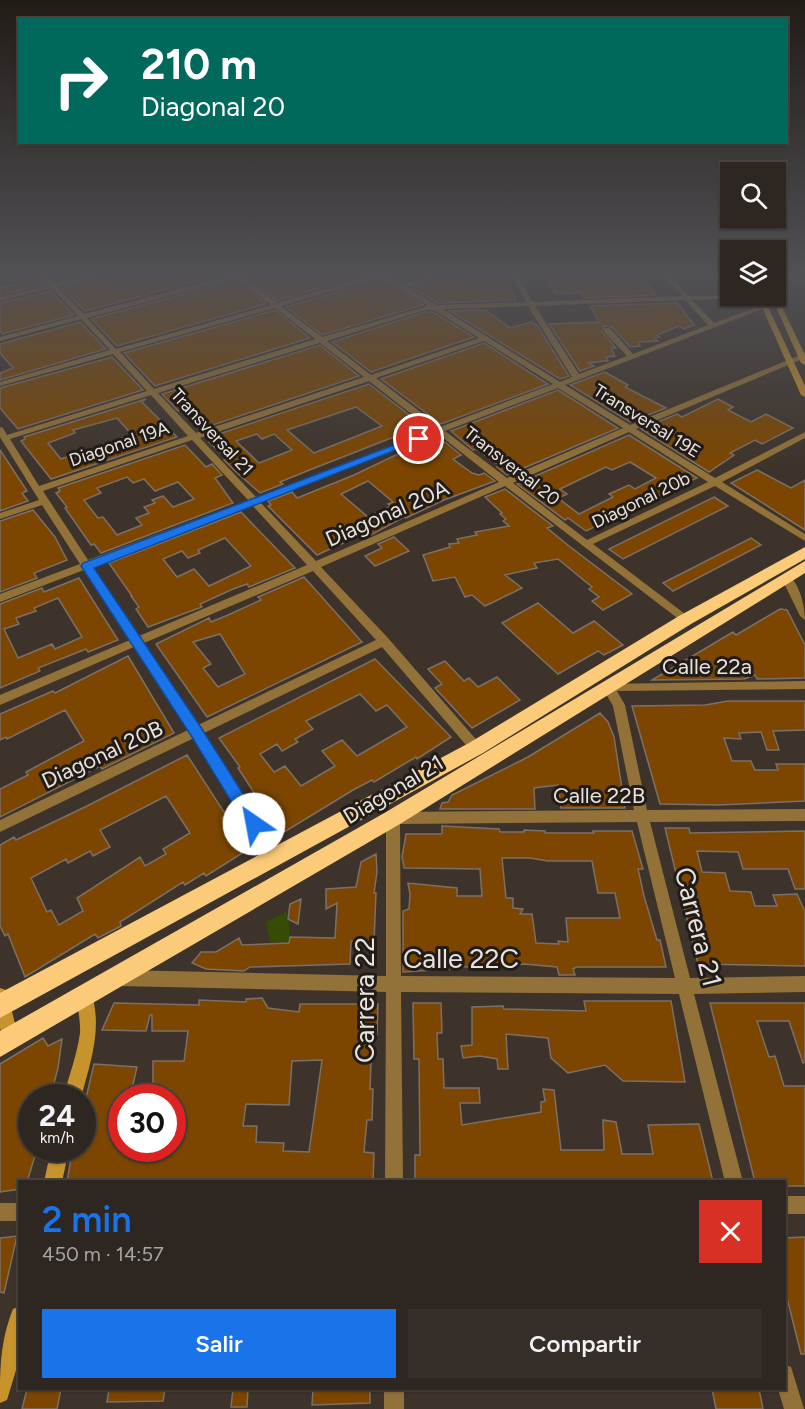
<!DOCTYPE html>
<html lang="es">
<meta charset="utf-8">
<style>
:root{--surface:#2e2620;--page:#362e29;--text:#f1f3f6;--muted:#a7a5a5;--line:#49433e;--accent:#1a73e8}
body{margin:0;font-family:Figtree,sans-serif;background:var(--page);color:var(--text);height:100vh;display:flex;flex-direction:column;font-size:22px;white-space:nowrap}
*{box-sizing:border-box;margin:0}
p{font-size:20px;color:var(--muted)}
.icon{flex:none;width:33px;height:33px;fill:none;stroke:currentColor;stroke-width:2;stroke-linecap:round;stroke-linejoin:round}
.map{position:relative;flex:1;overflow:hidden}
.panel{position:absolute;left:18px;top:1180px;width:768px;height:210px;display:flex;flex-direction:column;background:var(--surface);border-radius:0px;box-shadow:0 2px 4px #0004,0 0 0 2px var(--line)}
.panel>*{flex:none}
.guide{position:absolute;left:18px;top:18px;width:770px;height:126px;border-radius:0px;box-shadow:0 2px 4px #0004,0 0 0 2px var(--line);background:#00695c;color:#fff;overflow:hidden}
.tools{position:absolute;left:720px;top:162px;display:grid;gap:12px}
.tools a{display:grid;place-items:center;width:66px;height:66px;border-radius:0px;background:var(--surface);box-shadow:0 2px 4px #0004,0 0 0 2px var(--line);font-size:30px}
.speed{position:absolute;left:18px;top:1084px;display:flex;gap:12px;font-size:30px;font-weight:700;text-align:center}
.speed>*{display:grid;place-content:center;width:78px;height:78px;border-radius:50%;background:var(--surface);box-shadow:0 2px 4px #0004,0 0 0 2px var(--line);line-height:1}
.speed small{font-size:15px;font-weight:400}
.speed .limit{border:9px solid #d22;background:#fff;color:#111}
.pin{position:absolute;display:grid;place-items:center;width:51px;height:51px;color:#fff;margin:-26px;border:3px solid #fff;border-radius:50%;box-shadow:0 2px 6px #0007}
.me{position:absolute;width:66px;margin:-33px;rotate:327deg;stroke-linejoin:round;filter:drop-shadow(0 0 4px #0008)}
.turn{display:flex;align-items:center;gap:21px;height:126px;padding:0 24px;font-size:27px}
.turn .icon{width:78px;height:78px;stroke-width:2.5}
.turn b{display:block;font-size:42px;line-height:51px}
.round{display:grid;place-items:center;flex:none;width:63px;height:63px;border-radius:0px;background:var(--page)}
.overview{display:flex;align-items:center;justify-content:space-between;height:102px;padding:0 24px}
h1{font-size:36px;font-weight:600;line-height:45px;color:var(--accent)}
.cta{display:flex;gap:12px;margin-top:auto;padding:12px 24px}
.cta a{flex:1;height:69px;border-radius:0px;background:var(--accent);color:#fff;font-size:24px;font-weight:600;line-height:69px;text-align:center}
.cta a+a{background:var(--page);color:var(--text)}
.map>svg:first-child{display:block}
.green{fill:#364c03}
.building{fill:#7c4600;stroke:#7c7066;stroke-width:1.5;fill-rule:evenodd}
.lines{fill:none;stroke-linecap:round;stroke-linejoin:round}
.street{fill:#927239;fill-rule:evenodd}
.secondary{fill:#c6932d;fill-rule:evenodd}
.highway{fill:#fbcb79;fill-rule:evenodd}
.route{fill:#1a73e8;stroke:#114b97;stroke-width:1.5}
.labels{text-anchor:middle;stroke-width:6;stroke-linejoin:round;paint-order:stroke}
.far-street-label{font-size:18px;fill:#eae3dd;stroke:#211c18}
.street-label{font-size:22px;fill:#eae3dd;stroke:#211c18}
.near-street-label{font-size:27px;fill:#eae3dd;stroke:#211c18}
</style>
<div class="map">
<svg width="805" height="1409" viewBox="0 0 805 1409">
<rect width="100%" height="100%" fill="#3d332a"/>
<!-- green -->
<path class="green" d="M287,911L286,920L289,922V943L270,942L266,922Z"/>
<!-- building -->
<path class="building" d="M10,273H37L45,284L0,295V288L18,283Z
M110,273H229L85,311L62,288Z
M247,273H368L277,301L245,276Z
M390,273H429L402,282Z
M466,273L506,274L516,300L438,303L412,288Z
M543,273H638L656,295L584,298L580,292L556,294Z
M382,279L423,305L322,335L286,307Z
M236,280L266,304L117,346L91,319Z
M51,291L74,315L2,334L0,331V303Z
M677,303L694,325L684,329L679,326L657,335L659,337L654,338L658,341L638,342L640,346L630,347L612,327L604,326L602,332L616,348H611L615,356L606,357L608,361H606L588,363L594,366L580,371L549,324L599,322L590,306Z
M275,310L310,338L155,386L124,353Z
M486,310L510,328L531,322L537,325L569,376L560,379L450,311Z
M425,312H433L474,337L371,372L332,342Z
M80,322L106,349L0,380V373L13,368L0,353V344Z
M484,343L548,384L441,424L381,379Z
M320,345L359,376L210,426L203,420L195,423L181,410L178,411L162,394Z
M112,357L143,390L18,429L0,408V388Z
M605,372L628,385L625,387L666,408L630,422L570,385Z
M369,384L425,427L406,438L404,433L307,471L280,482L283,484L260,493L234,470L224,460L227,459L209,442L222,437L219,434ZM356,407L382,426L314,453L287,430ZM257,434L262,439L274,434L292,450L259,463L236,441Z
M558,390L618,428L507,475L497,467L500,466L476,449L473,450L451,431Z
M146,399L142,402L177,437L51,479L21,441L25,439L24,437ZM117,418L132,435L102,445L104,448L75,458L72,455L61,459L48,443L75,433L73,430Z
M718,399L733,407L728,410L751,422L766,414L793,428L762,444L755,440L730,453L734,455L709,472L641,429L677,414L682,417Z
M629,435L697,478L586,531L568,518L565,520L517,484ZM630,462L656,478L635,489L629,485L609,494L613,497L579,514L558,498L567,494L560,489L606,467L612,470Z
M427,440L436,446L445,442L461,455L453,459L472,473L479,475L484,473L495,481L444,500L406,518L404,517L369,536L363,534L317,555L268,506L271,505L268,501L292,492L297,498L354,475ZM368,481L393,502L388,504L391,506L368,517L341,494Z
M185,445L206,467L212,464L222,475L215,478L233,503L101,553L94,544L91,545L65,508L67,507L56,493L60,491L58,488ZM127,477L133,483L144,479L155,491L178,482L194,499L173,507L163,496L152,500L155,503L144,507L149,513L136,518L142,525L117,535L103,517L98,518L84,500L101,493L97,488Z
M0,450L27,491L22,493L28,501L0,511Z
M757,470L791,488L805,480V530L731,483Z
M505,489L553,526L547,528L569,546L632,594L603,610L592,601L599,597L589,589L592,587L558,559L534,563L537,568L505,575L522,588L485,606L472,595L465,597L455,577L433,581L423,555L450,547L449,544L459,543L457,539L477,535L475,532L509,526L503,521L506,519L500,514L502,513L485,497Z
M714,497L728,506L623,559L609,549Z
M33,510L55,537L67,560L34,573L37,578L0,592V521Z
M241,512L295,568L249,587L247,584L233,589L200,604L202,607L148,627L136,609L139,607L131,596H132L109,563ZM225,538L251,566L209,586L194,569L177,577L163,559L182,551L188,558L200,553L198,550Z
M394,537L409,551L375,566L365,556L382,548L378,544Z
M751,538L761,545L673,591L663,583Z
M304,577L362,642L207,717L156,644L209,618L211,622L228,615L261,600L258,597ZM220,634L245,674L218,687L203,668L211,664L193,642Z
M79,578L118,640L88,652L86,649L38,668L40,671L0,688V604L42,588L44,592ZM58,598L82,637L55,649L52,644L18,658L4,629L19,624L16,618L36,611L34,608Z
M538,603L573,633L594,621L623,645L604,655L598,651L558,674L502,623Z
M780,609L787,610L805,645V678L757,679L755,675L744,679L652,680L733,632L736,635Z
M128,656L174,733L102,769L100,766L0,817V789L28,775L26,772L84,741L65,710L7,739L6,737L0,740V714L53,691L55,693Z
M375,659L451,737L417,759L416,757L374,782L372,780L353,790L281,834L238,768L240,767L219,738ZM360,694L376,711L387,705L407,727L357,756L342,740L322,751L335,766L301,786L285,766L274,772L260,754L277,744L282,751L298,742L295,739L313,729L306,721Z
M445,661L464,681L469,678L478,687L497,677L520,700L472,728L435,688L442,684L428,669Z
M728,701H805V730L773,731L779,750H767L761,732L739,733L741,739L724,738L732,761H751L755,770H778L776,764H805V801L719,805L660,804L632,706L705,705Z
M600,713L608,722L614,737L625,808H561L558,785L534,788L535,809H440L442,803L448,802L452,795L528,757Z
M187,755L226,815L222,818L244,852L206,876L204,873L185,885L183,882L120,922L121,926L98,938L95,934L25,977L8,934L5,936L0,926V845L14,837L16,840L87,806ZM166,796L190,833L163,849L166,854L145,866L140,857L77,898L83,911L59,925L51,910L47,912L31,878L66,859L68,863L90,851L93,856L110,847L100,830Z
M442,826L499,829L500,832H524V830L545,831V833H594L593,831H632L643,869H638L644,896L657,940H660L666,967H577L573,969L575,975H559L557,967L524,964L494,968L450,966V969L403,972V911L409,909L410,894L408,883L457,888V896H482L480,869L404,868L402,857L406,834H442ZM502,858H530L548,861H592L598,893H615L620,918H566L568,942L558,941L559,944L536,943L532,914H520L523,909L513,908V898H506Z
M665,828H689L690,833L805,831V889H795L788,869H743L738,852L697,851L702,872L725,873L730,891L751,892L755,906H777L773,895L797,894L805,912V966L698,964Z
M376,854L377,872L374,893H376L374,942L351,941L350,964L250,967L244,971L206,969L192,963L201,952H216L239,938L242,945L289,943L290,937L335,938L337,903L326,909V889L356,887L361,862Z
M301,899L298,924L288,919L290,904Z
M262,998L268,1008L299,1012L300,1004H378L377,1034H372L370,1089H373L372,1120H367L364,1152L374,1153L373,1182H67L72,1152H78L79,1149H82V1138L87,1120H82V1115L94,1064L137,1067L130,1098H122V1149H172V1098H170V1089H153V1061H184L188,1031H152V1015H150L146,1031L102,1030L114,1003L199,1005V1000L246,1002V999ZM322,1060L309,1152L283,1151L284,1143L256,1142L257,1126H243L246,1104L289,1105L292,1061Z
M584,1001H671L685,1082L623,1081L605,1065L568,1073L551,1058L548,1038L506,1034L508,1069H498L497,1059L480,1056L463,1058L461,1046L472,1045V1007L503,1006L504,1009L586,1011Z
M413,1003H441L442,1033H437L438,1059H443L444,1088H479L480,1103H460L462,1125L541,1112V1102L545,1101L543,1089L554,1090L561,1150H604L603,1120L616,1122L622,1154H653L648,1125L699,1124L713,1182H415V1155H420L419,1059H414Z
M710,1003H805V1062L803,1063L789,1021H757L769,1057L775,1056L784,1086H805V1186H784V1182H755Z
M43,1038L48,1046L62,1039L58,1068L50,1098H32V1149H37L27,1182H20V1189L0,1192V1064Z
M17,1236L4,1293L0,1292V1238Z
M805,1237V1354H801L784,1286V1238Z
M27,1389H61L57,1409H22Z
M109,1389H165L163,1401L107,1402Z
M233,1389H248L247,1407H231Z
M313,1389H370V1403L312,1405Z
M712,1389H759L763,1409H716Z"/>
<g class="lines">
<!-- street -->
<path class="street" d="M39,273H46L55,283L96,273H108L58,287L84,314L232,275L231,273H245L242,276L277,303L377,273H385L402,284L435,274L464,273L436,278L406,287L437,305L526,302L511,273H517L532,302L682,296L661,273H668L689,296H739L736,298L692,300L714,323L763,305H767V307L565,385L630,425L805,353V358L636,429L715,478L805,432V438L722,482L805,534V541L715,486L593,544L689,617L690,620L689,623L685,624L505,486L321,567L388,638L480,744L482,748L480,752H472L382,647L204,733L279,852L281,856L279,860L274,862L269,860L194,738L0,832V820L188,730L134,647L0,705V695L130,640L84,570L0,602V594L80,564L42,505L0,519V513L39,500L0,437V427L3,428L7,435L147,391L113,354L0,386V382L110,350L81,319L0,341V337L78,316L52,288L0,301V297L49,285ZM382,277L428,306L322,337L281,306ZM236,278L271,305L116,349L87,318ZM685,300L708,325L633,354L610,328H604V332L627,356L579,374L535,306ZM528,306L572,377L560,382L443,309ZM275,308L315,339L154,389L120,352ZM425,310H434L479,338L371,375L327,341ZM484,341L553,384L440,427L376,378ZM320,343L364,377L196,433L158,393ZM369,381L432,430L256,497L200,438ZM558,388L623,428L507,478L445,431ZM151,395L188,436L39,486L10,439ZM629,432L708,482L587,540L513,483ZM438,434L499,482L316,561L260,502ZM192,440L248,500L88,560L43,491ZM252,505L307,565L139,636L92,567ZM313,571L376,640L198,725L144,643Z
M776,273H783L805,281V285L776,275Z
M786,574C799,580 805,606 805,620L800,616L781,577Z
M805,681V689L617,691L625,705L647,810L805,809V821L650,822L690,978L805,976V992L694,994L743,1182H725L679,994L401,992L403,1182H385L386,992L119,986L114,983L111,978L114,973L119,970L386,976V818L388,814L393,812L634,810L613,706L602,687L604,684ZM637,822L675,978L401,976L400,824Z
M784,1196H805V1214H784Z
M0,1203H20V1221H0Z
M784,1364L791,1367L804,1409H784L778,1389H784Z
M384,1389H404V1409H384Z"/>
<!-- secondary -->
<path class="secondary" d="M776,294L805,355V365L801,363L771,296Z
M757,296H763L805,386V397L801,395Z
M0,988L6,990L8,996L19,1039L17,1045L11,1047L5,1045L0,1028Z
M84,988L90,990C104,1026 90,1063 81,1098H63C69,1076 77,1055 80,1033C81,1020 75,998 78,990Z
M51,1149H69L62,1182H44Z
M20,1306V1357L7,1400L0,1403C0,1369 0,1342 13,1309Z"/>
<!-- highway -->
<path class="highway" d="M805,547V559L691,624L483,753L0,1018V993L469,743L679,616Z
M805,561V573L400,824L0,1057V1031L386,812Z"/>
</g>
<!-- sky -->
<linearGradient id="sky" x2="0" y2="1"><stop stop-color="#221c17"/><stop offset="0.58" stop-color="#515055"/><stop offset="1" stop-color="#515055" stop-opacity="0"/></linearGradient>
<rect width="805" height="471" fill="url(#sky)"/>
<!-- route -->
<path class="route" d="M415,437L424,439L94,568L202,729L259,819L261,824L259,829L254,831L248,829L192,737L81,566L83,563Z"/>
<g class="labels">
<!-- far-street labels -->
<g class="far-street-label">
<text transform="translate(647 421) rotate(32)" y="6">Transversal 19E</text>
<text transform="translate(212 432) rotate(47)" y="6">Transversal 21</text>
<text transform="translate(119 444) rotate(-19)" y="6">Diagonal 19A</text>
<text transform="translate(512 466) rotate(38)" y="6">Transversal 20</text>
<text transform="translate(641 500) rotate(-26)" y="6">Diagonal 20b</text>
</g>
<!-- street labels -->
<g class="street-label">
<text transform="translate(387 513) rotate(-24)" y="8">Diagonal 20A</text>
<text x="707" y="674">Calle 22a</text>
<text transform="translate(102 754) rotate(-25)" y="8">Diagonal 20B</text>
<text transform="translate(393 789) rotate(-31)" y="8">Diagonal 21</text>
<text x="599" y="803">Calle 22B</text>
</g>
<!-- near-street labels -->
<g class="near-street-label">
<text transform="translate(698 927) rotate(76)" y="9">Carrera 21</text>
<text x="461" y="968">Calle 22C</text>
<text transform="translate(365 1000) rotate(-90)" y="9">Carrera 22</text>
</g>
</g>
</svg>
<div class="tools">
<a><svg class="icon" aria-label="search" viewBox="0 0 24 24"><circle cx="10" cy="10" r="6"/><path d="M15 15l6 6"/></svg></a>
<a><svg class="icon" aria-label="layers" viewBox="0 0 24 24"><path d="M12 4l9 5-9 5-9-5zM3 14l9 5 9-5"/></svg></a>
</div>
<div class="speed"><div>24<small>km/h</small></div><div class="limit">30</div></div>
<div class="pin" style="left:419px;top:439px;background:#d93025"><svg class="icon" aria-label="arrive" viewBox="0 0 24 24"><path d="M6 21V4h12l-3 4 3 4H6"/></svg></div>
<svg class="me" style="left:254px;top:824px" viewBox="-20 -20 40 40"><circle r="19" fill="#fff"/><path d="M0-13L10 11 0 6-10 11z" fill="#1a73e8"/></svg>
<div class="guide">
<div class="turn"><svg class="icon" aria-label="right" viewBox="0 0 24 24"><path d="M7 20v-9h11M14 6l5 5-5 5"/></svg><div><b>210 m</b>Diagonal 20</div></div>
</div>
<section class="panel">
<div class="overview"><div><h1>2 min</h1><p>450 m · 14:57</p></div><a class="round" style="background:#d93025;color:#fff"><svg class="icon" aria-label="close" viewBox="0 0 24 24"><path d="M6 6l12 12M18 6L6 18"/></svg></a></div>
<div class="cta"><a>Salir</a><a>Compartir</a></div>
</section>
</div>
